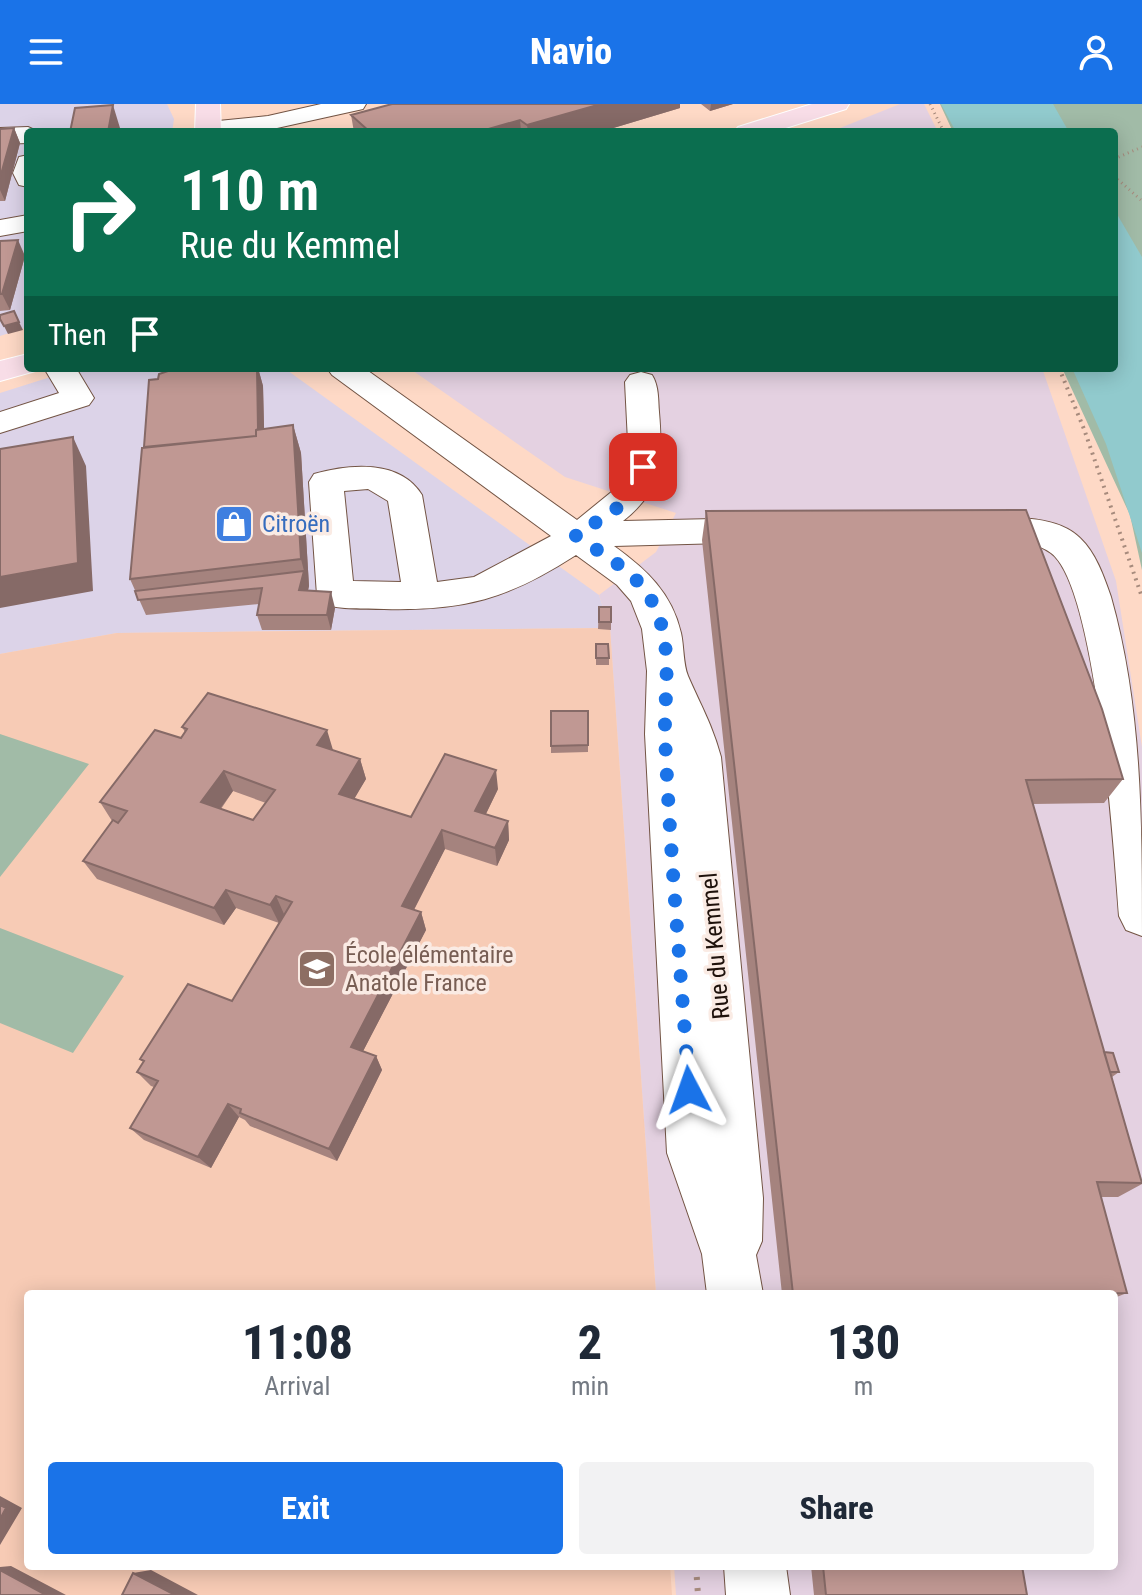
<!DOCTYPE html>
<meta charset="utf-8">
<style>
:root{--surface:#fff;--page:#f2f2f3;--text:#1f2937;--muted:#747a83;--accent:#1a73e8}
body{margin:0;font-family:"Roboto Condensed",sans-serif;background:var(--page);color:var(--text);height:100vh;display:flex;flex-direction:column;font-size:30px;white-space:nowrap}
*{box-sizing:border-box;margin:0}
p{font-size:26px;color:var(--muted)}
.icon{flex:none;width:44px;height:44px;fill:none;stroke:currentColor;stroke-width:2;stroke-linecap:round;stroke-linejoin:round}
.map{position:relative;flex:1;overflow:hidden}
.drawer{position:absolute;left:24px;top:1186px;width:1094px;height:280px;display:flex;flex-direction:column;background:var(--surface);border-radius:8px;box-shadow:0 4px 20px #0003}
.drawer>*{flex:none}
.guide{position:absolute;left:24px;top:24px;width:1094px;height:244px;border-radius:8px;box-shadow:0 4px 20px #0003;background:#0b6e4f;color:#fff;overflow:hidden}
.pin{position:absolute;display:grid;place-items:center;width:68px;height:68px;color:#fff;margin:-34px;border-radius:16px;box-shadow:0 4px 12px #0006}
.me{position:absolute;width:88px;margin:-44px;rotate:356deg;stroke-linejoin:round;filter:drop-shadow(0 0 6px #0008)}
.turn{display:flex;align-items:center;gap:28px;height:168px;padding:0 24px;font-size:36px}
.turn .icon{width:104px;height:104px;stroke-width:2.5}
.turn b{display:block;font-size:56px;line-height:68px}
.then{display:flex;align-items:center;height:76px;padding:0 24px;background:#0003;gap:16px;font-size:30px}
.eta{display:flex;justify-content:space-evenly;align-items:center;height:136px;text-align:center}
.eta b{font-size:48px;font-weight:800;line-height:56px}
.cta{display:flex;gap:16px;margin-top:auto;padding:16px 24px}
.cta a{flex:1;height:92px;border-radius:8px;background:var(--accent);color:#fff;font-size:32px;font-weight:800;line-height:92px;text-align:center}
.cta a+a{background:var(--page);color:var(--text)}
header{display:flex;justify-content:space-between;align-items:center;height:104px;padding:0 24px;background:var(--accent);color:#fff;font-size:36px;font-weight:800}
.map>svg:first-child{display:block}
.commercial{fill:#dcd3e8}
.industrial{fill:#e4d1e1}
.built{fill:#f7cbb5}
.green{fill:#a1bba7}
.water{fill:#91cacd}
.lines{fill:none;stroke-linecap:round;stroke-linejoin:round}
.minor-casing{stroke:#735444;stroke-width:2}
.major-casing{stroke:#fff;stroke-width:2}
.path-far2{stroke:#a78b7d;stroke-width:3;stroke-dasharray:1 4;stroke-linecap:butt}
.path-far1{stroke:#a78b7d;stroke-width:4;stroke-dasharray:2 5;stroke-linecap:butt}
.path{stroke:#a78b7d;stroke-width:6;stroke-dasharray:3 8;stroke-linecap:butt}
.minor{fill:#fff;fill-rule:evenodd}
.major{fill:#f8dde7;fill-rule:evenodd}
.wall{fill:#a5837e;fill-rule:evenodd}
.shaded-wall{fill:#866a67}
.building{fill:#c09893;stroke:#866a67;stroke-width:2;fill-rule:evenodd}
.route{stroke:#1a73e8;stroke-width:14;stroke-dasharray:0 25.2}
.labels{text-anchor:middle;stroke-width:7;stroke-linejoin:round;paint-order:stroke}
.shop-label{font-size:24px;fill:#366cbe;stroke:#faebe4;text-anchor:start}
.street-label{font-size:24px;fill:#1e110b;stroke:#faebe4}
.education-label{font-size:24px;fill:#785e54;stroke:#faebe4;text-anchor:start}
</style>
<header><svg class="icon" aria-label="menu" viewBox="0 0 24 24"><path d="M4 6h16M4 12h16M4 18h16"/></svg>Navio<svg class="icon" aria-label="person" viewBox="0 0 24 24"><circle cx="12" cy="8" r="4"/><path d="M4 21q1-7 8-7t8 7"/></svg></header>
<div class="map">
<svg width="1142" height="1491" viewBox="0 0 1142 1491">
<rect width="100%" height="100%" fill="#fed9c6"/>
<!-- commercial -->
<path class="commercial" d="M0,0H167L174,15L172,28H28V223L0,232Z
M79,264H284L599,491L610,524L117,529L0,550V289Z"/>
<!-- industrial -->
<path class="industrial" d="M900,0H924L938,28H830Z
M409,264H1042L1116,477L1142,643V1491H676L674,1462H1114V1190H656L610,524L599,491L656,448L676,409L565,373Z"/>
<!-- built -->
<path class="built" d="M610,524L656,1190H28V1462H670L672,1491H0V550L117,529Z"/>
<!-- green -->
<path class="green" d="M940,0H1142V466L1130,411L1062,264H1114V28H953Z
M0,630L89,660L0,773Z
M0,824L124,872L73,949L0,919Z"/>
<!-- water -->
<path class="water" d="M941,0H1053L1069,28H956Z
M1114,105L1142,153V449L1106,340L1072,264H1114Z"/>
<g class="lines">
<defs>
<path id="minor" d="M321,0H366L363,5L268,26H195L199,21L208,18L268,12Z
M28,23L39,28H28V39L0,40V24Z
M28,51V83L19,81L13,69L19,53Z
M28,111V127L0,132V116Z
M44,264H76L94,294L89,301L0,329V308L59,289Z
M327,264H364L577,416L620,381L628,338L625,278L630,271L641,268L652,271C659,282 658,296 659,308C663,355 662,387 623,417L761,414L774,417L779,426L774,435L761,438L614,442C646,465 672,489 681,529C684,542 683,560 688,572C701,602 712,620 721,653L763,1094L762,1137L756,1151L763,1190H707L702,1150L667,1049L645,630L647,567L642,525L631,497L617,481L576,451C508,495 464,507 384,505C363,504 342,506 323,500L317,491L309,378L314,370C349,360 400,355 422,391L437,478L474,473L551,432L332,271ZM368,385L388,397L401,478L353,477L344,387Z
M974,415C1006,414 1055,409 1080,434C1096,449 1104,473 1111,493C1142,602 1142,718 1142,832L1126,826L1119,812C1114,748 1097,483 1051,449C1025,430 990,444 961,436L956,427L961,418Z
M724,1462H786L790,1491H726Z"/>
<path id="major" d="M196,0H220L221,28H195Z
M812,0H849L846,5L773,28H734L738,23Z
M28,250V264L39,266L0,277V257Z"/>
</defs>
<!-- minor casing -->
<use href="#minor" class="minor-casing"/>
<!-- major casing -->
<use href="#major" class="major-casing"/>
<!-- path-far2 -->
<path class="path-far2" d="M930,0L944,28
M1114,55L1142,43
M1114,72L1142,97"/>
<!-- path-far1 -->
<path class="path-far1" d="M1059,264L1084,325L1142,493"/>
<!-- path -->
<path class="path" d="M696,1462L698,1491"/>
<!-- minor -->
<use href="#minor" class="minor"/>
<!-- major -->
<use href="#major" class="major"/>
</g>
<!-- wall -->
<path class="wall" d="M701,0H733L710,7Z
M680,4L600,28H354L351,11Z
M14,24L20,39L5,97H0V25Z
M0,137L25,152L10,206L0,207Z
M177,264H258L263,282L264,325L293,321L301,349L309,482L308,487L335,504L331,526H262L257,511L259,500L146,511L130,475L158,275Z
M706,407L1123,675L1104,699L1033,700L1104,948L1119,968L1112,973L1142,1080L1118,1093H1101L1127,1189L1114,1194V1190H782L702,436Z
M599,503H611V526L598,525Z
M596,540L609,554V561H596Z
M551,607H588V648L551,649Z
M182,623L333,646L360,655L366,675L354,694L411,713L498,685L486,710L508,717L509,736L497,762L445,745L414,806L421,808L426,826L363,947L376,952L382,966L337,1057L250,1022L245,1016L239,1013L211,1064L144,1036L130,1024L154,983L151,982L137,968L143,958L140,955L232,897L285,810L279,819L236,804L224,821L97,775L83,757L112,717L100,698L181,634L185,628ZM233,687L266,699L253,716L221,705Z
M811,1462H1022L1027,1491H814Z"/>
<!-- shaded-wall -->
<path class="shaded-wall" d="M601,0H680V4L600,28H528L527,21Z
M711,0H733L710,7Z
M113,1L120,24V28H108Z
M520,16L521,28H478Z
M14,24L20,39L5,97L0,86V74Z
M18,136L25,152L10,206L2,190Z
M19,218L23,226L8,230L4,222Z
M257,264H258L263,282L265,361L258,338Z
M293,321L301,349L309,482L304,501L299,486L304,467L301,455Z
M73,333L86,362L93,487L0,504V473Z
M331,488L335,504L331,526L327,511Z
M327,626L333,646L317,641Z
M360,655L366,675L346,709L339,690Z
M496,666L498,685L478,726L475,707Z
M224,667L233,687L211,717L201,698Z
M508,717L509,736L497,762L495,744Z
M442,726L445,745L407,819L402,802Z
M226,786L236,804L224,821L214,804Z
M276,792L284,810L279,819L270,801Z
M421,808L426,826L358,957L351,943Z
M376,952L382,966L337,1057L329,1045Z
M228,1000L239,1013L211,1064L198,1053Z
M0,1392L22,1404L0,1441Z
M11,1462L66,1491H46L0,1466V1463Z
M151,1466L198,1491H175L133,1469Z"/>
<!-- building -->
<path class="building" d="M392,0H601L527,21L520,16L478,28H370L351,11Z
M113,1L108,28H70L75,4Z
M14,24L0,74V25Z
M18,136L2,190H0V137Z
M14,207L19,218L4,222L0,215V211Z
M177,264H257L258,325L256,326V332L144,343L149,276L158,275L159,270Z
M293,321L301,455L130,475L142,344L256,332V326Z
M73,333L78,459L0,473V345Z
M1026,406L1102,605L1123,675L1026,676L1142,1079L1097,1078L1127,1189L793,1190L706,407Z
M304,467L299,486L331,488L327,511H257L262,484L138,496L135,487Z
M599,503H611V518H599Z
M596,540H608L609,554H596Z
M208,589L327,626L317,641L360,655L339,690L411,713L445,650L496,666L475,707L508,717L495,744L442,726L402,802L421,808L351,943L376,952L329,1045L240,1009L241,1005L228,1000L198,1053L130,1024L158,977L137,968L144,957L140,955L188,880L232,897L292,798L276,792L270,801L226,786L214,804L83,757L113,716L118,719L127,707L100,698L155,626L181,634L187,625L182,623ZM224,667L275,686L253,716L201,698Z
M551,607H588V641L551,642Z
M1104,948L1113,949L1119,968H1110Z
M0,1401L6,1404L0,1415Z
M823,1462H1022L1027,1491H826Z
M0,1466L46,1491H0Z
M133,1469L175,1491H122Z"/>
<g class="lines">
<!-- route -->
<path class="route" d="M643,363C637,399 603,413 575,431C600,449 635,467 650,494C675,536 664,586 665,632C670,750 681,868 689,986"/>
</g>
<!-- icons -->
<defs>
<symbol id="shop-square" viewBox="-11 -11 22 22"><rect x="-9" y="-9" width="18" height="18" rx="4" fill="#3f7fe0" stroke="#faebe4"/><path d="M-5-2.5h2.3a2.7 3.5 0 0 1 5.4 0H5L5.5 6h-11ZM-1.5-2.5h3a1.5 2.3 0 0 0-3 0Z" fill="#fff"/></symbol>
<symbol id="school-square" viewBox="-11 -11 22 22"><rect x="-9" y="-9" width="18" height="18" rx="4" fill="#8d6e63" stroke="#faebe4"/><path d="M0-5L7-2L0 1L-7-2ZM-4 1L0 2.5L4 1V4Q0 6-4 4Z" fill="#fff"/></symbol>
</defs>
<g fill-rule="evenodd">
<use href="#shop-square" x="212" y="398" width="44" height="44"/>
<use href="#school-square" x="295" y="843" width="44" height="44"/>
</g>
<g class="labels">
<!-- shop labels -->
<g class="shop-label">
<text x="262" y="428">Citroën</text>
</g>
<!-- street labels -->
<g class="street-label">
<text transform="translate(715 842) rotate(-95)" y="8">Rue du Kemmel</text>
</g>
<!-- education labels -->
<g class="education-label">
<text x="345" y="859">École élémentaire<tspan x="345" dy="28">Anatole France</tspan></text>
</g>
</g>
</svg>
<div class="pin" style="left:643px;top:363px;background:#d93025"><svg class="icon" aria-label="arrive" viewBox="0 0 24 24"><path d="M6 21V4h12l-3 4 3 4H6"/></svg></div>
<svg class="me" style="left:689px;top:986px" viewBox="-20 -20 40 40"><path d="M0-17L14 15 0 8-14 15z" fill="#1a73e8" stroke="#fff" stroke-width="4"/></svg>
<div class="guide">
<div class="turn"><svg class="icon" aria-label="right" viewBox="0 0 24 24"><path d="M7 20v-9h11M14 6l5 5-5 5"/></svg><div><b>110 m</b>Rue du Kemmel</div></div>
<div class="then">Then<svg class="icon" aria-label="arrive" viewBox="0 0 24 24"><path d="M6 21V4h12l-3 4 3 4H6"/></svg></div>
</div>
<section class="drawer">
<div class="eta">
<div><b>11:08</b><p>Arrival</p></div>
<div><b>2</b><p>min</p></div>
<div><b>130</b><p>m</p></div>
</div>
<div class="cta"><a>Exit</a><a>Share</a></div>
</section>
</div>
